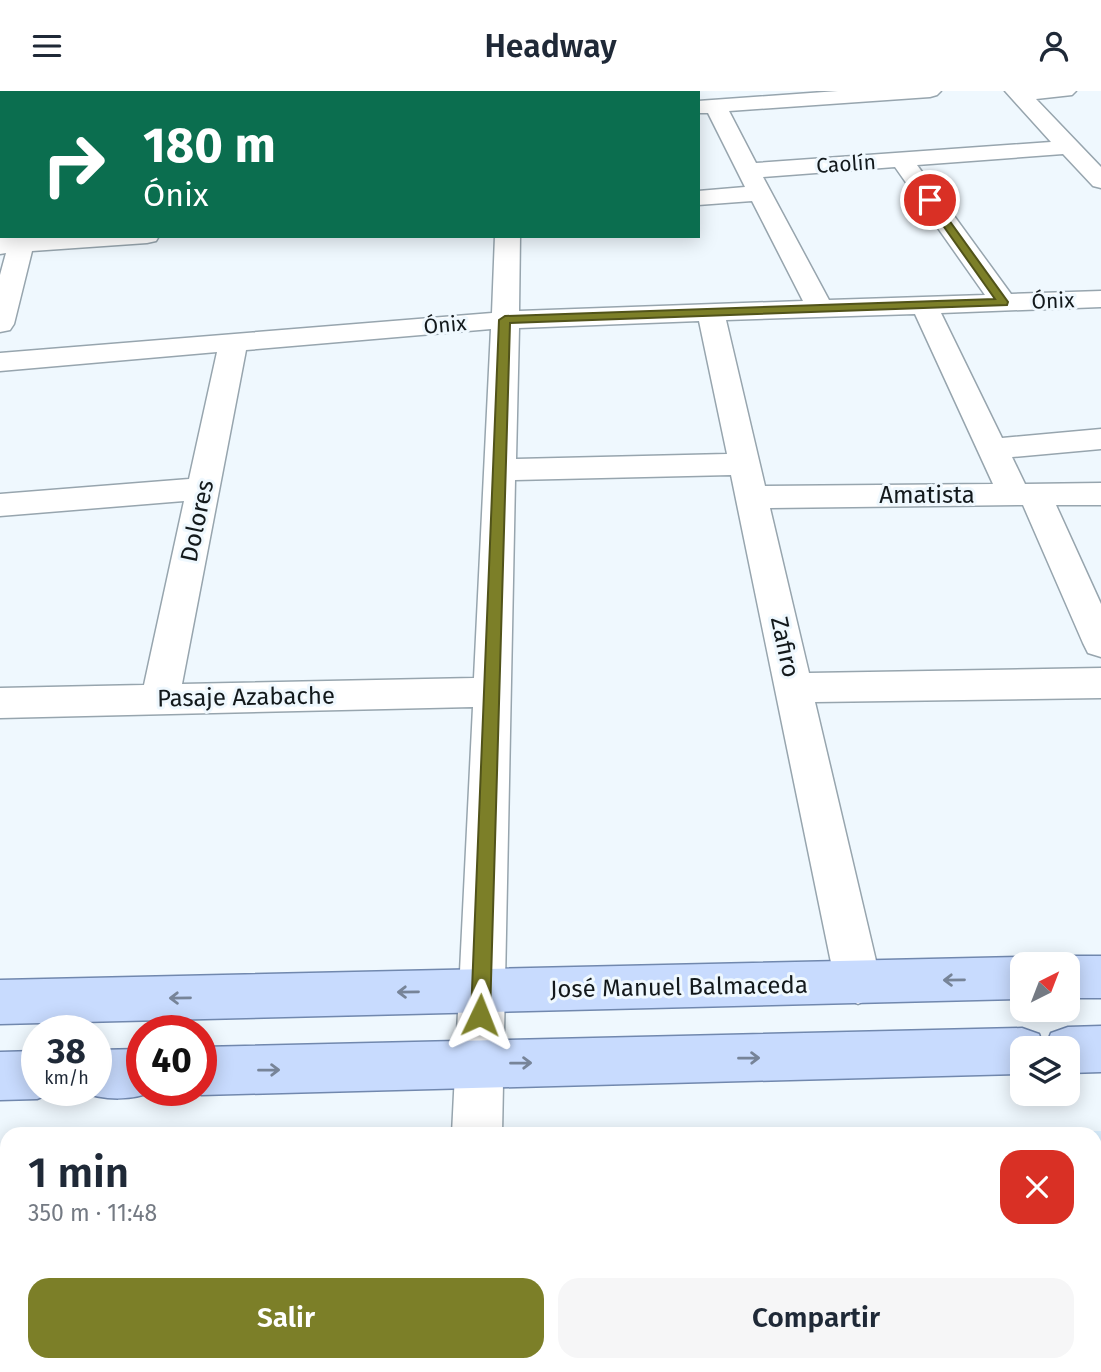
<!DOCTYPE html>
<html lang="es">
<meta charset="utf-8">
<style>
:root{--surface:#fff;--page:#f6f6f7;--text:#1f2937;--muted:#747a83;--accent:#7c7f28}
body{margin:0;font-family:"Fira Sans",sans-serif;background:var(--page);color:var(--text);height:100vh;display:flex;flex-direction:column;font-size:26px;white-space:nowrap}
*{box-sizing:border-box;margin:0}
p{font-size:23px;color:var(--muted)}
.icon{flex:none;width:38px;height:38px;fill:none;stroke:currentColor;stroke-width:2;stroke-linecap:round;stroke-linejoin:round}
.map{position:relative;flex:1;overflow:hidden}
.details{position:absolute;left:0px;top:1036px;width:1102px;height:245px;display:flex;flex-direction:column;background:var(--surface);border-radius:21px 21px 0 0;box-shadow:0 4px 18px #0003}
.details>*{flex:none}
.banner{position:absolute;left:0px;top:0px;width:700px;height:147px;box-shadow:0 4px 18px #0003;background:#0b6e4f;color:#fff;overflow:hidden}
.needle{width:46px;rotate:42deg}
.controls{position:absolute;left:1010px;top:861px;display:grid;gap:14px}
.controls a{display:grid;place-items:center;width:70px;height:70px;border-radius:14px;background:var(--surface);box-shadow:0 4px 18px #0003;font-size:35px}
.speed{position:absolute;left:21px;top:924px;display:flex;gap:14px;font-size:35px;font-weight:700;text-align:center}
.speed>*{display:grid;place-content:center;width:91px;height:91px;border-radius:50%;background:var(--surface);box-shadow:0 4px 18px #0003;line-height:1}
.speed small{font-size:18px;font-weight:400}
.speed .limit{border:10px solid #d22;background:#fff;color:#111}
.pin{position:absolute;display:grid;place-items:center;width:60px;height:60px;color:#fff;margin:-30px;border:4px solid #fff;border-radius:50%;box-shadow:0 2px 7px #0007}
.me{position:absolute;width:77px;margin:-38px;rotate:2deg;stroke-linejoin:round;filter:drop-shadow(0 0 5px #0008)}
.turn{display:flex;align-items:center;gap:24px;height:147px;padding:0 28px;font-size:32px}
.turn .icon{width:91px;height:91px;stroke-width:2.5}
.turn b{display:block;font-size:49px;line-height:60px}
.round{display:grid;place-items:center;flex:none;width:74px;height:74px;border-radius:21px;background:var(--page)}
.head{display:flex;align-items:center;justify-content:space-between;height:119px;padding:0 28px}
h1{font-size:42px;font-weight:600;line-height:52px}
.primary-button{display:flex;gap:14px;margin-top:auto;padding:14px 28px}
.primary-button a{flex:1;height:80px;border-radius:21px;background:var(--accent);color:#fff;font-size:28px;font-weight:600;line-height:80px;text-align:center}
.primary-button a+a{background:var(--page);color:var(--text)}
header{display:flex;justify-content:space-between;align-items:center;height:91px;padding:0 28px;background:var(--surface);font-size:32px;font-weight:600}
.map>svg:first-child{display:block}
.built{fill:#d9effe}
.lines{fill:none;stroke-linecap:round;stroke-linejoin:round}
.minor-casing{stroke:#97a5ae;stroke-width:3}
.major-casing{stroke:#7188ae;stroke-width:3}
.minor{fill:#fff;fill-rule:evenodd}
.major{fill:#c8dbfe;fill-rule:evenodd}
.oneway{stroke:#778498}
.route{fill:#7c7f28;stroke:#51531a;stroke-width:2}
.labels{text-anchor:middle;stroke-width:6;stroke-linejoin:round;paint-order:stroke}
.far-street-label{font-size:21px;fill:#13191c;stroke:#eff8fe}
.street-label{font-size:24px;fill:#13191c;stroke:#eff8fe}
</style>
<header><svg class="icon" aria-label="menu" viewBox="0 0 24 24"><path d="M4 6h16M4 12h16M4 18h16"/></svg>Headway<svg class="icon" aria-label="person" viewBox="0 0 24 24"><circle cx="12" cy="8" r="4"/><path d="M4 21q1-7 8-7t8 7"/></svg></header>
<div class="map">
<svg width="1101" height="1281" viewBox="0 0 1101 1281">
<rect width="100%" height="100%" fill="#eff8fe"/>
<!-- built -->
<path class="built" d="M1101,1040V1281H1087L1084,1274H1096V1043L1000,1041Z"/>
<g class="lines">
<defs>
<path id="minor" d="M250,0H272V2H250Z
M490,0H512V2H491Z
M838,0H941L937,4L930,6L729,20L756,72L1051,51L1005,0H1076L1072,4L1036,8L1101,76V97L1093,95L1063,63L917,74L1011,203L1101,200V216L941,222L1002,347L1101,338V358L1012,366L1025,393L1101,392V414H1056L1101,513V566L1088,562L1083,552L1023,414L770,417L809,582L1101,577V607L815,611L881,891L874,906L858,913L842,906L835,891L731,384L515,389L502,1043H452L473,616L0,627V597L144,594L184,410L0,425V403L189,388L217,261L0,280V262L492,222L495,145H520L519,220L803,210L752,110L698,114V100L745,96L708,22H698V10ZM895,76L985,204L829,209L763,86ZM915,223L993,393L765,395L726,229ZM699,230L727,363L516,368L519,237ZM491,238L474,587L182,593L246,259Z
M0,61H2V75H0Z
M32,145H159L156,150L147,152L32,160L14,233L10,239L0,241V184L6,162L0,163V147Z
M441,1274H497V1281H441Z"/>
<path id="major" d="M1068,865H1101V907H1068V873H1051Z
M1022,866L1039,873H1022V908L0,933V889Z
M1101,935V981L1068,982V957H1045L1051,942L1068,936Z
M1022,937L1039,943L1044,957H1022V983L201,1004L190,999H201V956Z
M142,958V999H158C133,1010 104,1010 79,1000L96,999V959Z
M37,960V999L54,1001L37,1008L0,1009V961Z"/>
</defs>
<!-- minor casing -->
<use href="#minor" class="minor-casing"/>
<!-- major casing -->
<use href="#major" class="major-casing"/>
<!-- minor -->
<use href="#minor" class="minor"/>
<!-- major -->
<use href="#major" class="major"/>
</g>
<!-- one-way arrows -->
<defs><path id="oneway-shaft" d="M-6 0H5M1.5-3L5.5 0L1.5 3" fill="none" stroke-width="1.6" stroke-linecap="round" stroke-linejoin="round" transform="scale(1.75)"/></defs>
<g class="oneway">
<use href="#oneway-shaft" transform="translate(954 889) rotate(179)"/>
<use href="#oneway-shaft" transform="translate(408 901) rotate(179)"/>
<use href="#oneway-shaft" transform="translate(180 907) rotate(179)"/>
<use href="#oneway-shaft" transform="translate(749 967) rotate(-1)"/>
<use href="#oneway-shaft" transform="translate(521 972) rotate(-1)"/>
<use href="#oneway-shaft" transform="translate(269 979) rotate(-1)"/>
</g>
<!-- route -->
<path class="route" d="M926,107H933L1008,211L1007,214L510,232L490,924L487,931L480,934L473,931L471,924L499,229L505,225L995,208L925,109Z"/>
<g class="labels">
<!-- far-street labels -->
<g class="far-street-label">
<text transform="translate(846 73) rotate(-4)" y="7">Caolín</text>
<text transform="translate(1053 210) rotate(-2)" y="7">Ónix</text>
<text transform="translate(445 234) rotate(-5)" y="7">Ónix</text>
</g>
<!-- street labels -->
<g class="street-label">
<text x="927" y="412">Amatista</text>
<text transform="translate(197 430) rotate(-78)" y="8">Dolores</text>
<text transform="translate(785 556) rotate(78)" y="8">Zafiro</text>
<text transform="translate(246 606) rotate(-1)" y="8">Pasaje Azabache</text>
<text transform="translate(679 896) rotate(-1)" y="8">José Manuel Balmaceda</text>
</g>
</g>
</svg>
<div class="controls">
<a><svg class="needle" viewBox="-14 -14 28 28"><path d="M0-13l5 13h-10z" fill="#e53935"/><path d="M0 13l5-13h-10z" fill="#747a83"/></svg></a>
<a><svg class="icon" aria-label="layers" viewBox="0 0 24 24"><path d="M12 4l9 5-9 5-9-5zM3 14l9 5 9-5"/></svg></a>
</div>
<div class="speed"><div>38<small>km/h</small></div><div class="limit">40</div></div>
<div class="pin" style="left:930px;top:109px;background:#d93025"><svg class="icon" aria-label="arrive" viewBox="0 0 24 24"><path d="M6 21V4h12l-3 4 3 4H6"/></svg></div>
<svg class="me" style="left:480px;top:924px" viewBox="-20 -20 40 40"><path d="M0-17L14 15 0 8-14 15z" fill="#7c7f28" stroke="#fff" stroke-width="4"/></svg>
<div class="banner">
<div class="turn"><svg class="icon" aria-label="right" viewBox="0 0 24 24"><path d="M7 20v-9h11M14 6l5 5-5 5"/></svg><div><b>180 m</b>Ónix</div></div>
</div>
<section class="details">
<div class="head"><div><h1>1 min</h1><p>350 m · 11:48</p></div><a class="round" style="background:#d93025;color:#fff"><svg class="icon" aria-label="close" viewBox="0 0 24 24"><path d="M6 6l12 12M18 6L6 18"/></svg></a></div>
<div class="primary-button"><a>Salir</a><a>Compartir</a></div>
</section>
</div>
